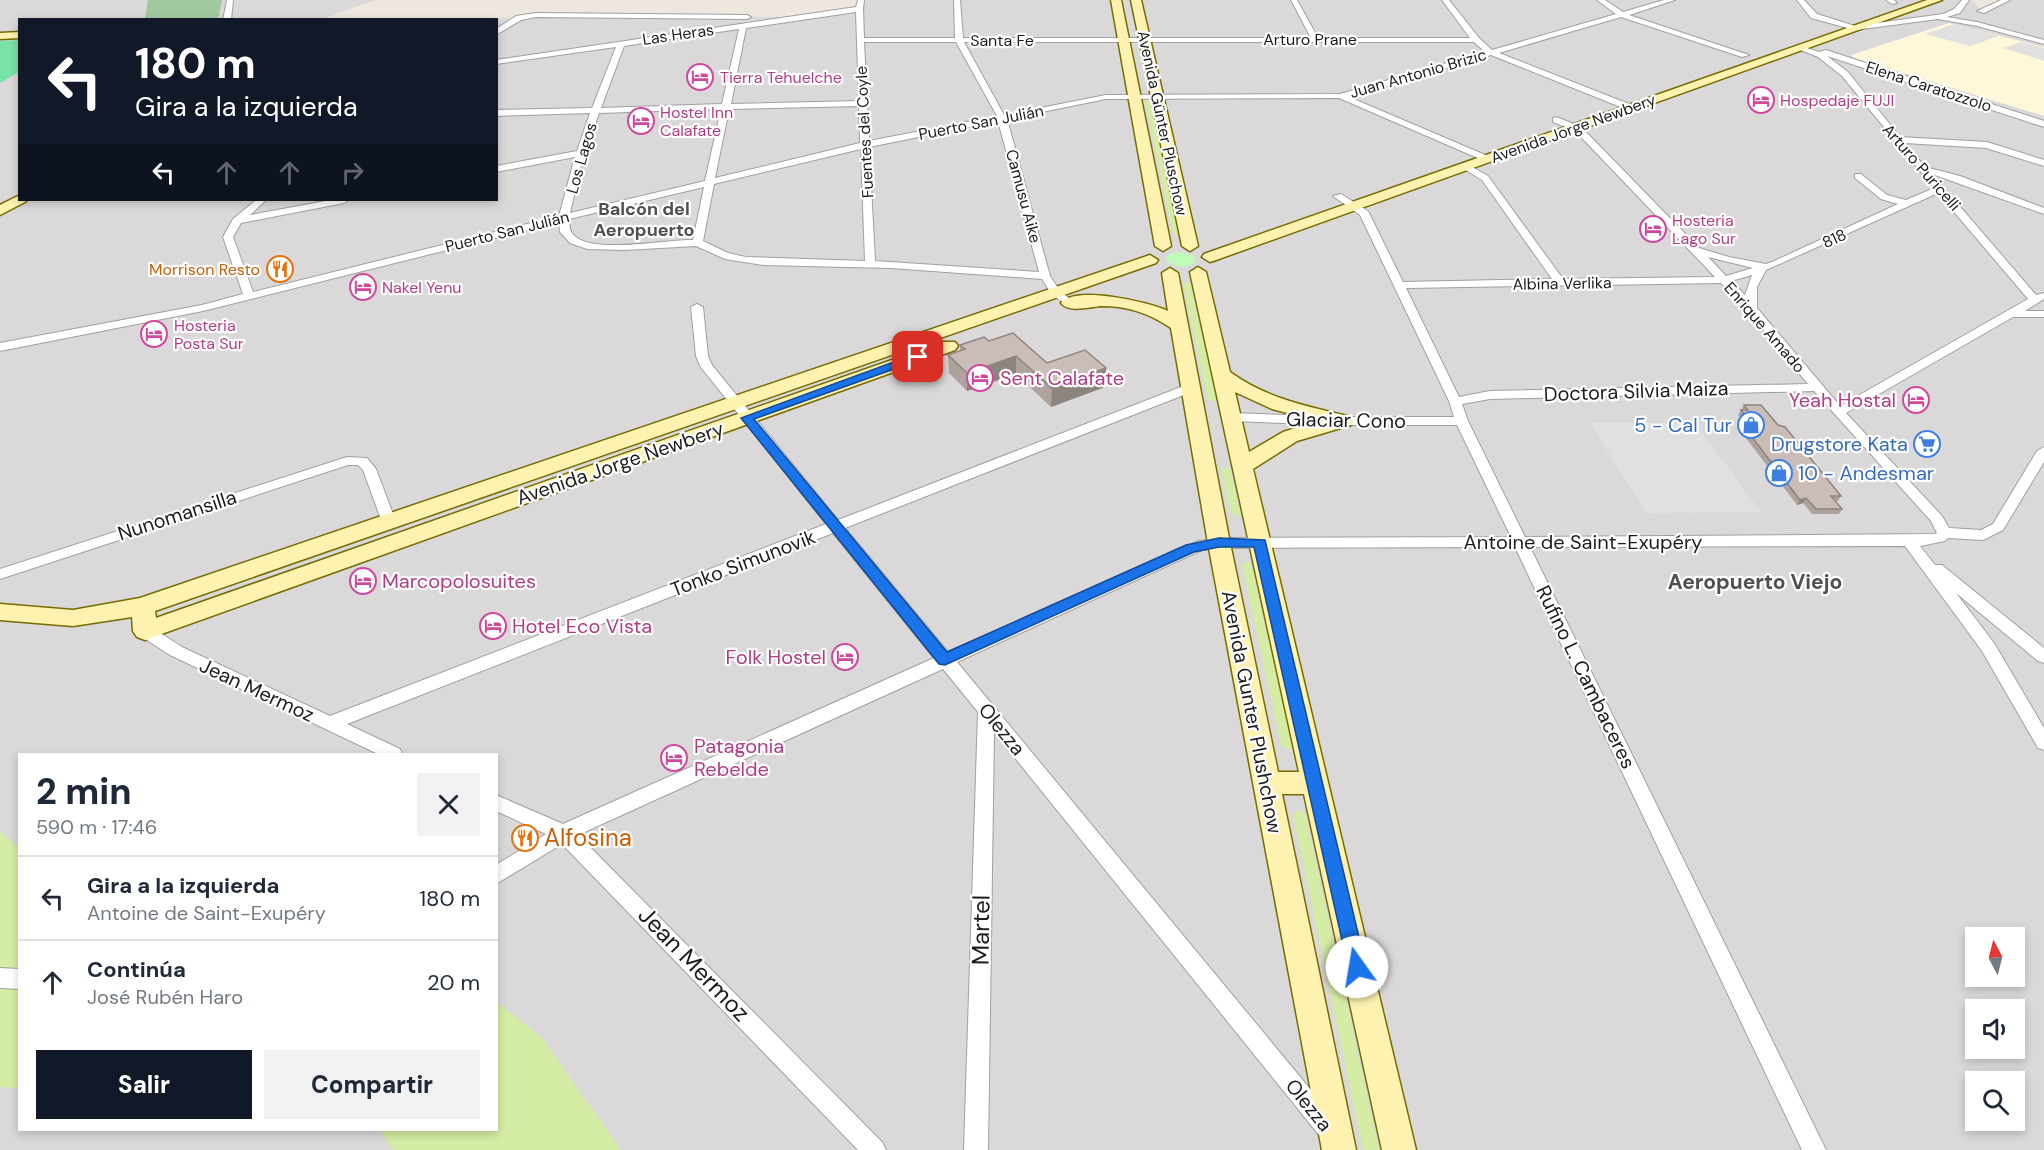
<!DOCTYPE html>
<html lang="es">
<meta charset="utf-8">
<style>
:root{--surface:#fff;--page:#f2f2f3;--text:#1f2937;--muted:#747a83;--line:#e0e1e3;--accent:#111827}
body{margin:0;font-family:"DM Sans",sans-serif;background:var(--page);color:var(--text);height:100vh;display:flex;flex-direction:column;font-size:22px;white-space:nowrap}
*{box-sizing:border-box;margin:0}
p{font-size:20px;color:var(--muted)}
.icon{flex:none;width:33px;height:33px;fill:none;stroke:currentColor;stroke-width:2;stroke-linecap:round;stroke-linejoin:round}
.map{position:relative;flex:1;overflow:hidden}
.side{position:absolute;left:18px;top:753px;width:480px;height:378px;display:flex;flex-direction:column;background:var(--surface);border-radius:0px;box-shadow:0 3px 9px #0003}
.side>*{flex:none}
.guide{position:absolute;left:18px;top:18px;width:480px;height:183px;border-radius:0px;box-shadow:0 3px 9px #0003;background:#111827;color:#fff;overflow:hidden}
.needle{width:39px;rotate:353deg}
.controls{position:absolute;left:1965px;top:927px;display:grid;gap:12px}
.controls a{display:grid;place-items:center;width:60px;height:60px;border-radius:0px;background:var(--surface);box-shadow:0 3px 9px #0003;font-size:30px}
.pin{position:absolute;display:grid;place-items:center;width:51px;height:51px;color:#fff;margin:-26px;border-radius:12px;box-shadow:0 3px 9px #0006}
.me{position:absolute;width:66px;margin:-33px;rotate:347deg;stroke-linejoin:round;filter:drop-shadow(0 0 4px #0008)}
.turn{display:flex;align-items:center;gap:21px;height:126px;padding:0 18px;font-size:27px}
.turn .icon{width:78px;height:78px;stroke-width:2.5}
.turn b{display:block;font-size:42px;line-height:51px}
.lanes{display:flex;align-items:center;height:57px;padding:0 18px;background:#0003;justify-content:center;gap:30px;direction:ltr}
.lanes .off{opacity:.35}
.round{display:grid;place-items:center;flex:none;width:63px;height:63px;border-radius:0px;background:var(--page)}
.head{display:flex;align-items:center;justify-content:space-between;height:102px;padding:0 18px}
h1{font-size:36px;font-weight:800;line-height:45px}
.action{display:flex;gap:12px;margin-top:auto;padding:12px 18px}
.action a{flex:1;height:69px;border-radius:0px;background:var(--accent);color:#fff;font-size:24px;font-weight:800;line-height:69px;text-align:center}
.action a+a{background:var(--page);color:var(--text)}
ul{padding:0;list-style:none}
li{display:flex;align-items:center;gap:18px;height:84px;padding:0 18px;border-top:2px solid var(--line)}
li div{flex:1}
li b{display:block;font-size:22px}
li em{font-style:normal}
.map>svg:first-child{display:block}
.residential{fill:#dad8d9;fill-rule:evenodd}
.education{fill:#fff8d8}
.grass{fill:#d4eca3}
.cemetery{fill:#a2c8a0}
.park{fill:#c0fcb9}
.pitch{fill:#79e2a6}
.parking{fill:#e0e0e0}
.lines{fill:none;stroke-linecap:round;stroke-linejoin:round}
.street-casing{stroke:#a0a0a0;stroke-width:2}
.secondary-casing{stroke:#756c00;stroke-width:3}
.street{fill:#fff;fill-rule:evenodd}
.secondary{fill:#fdf2b0;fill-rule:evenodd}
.wall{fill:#aea29d}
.shaded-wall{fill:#8d8480}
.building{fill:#cabcb7;stroke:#8d8480;stroke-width:1.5}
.route{fill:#1a73e8;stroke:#114b97;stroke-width:1.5}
.labels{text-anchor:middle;stroke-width:4.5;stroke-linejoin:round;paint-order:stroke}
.far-street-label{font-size:16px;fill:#1c1c1c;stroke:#fff}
.far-hotel-label{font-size:16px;fill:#b23c85;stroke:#fff;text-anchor:start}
.far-food-label{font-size:16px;fill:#c56008;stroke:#fff;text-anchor:end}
.far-neighbourhood-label{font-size:18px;font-weight:bold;fill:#4f4f4f;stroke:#fff}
.hotel-label{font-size:20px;fill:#b23c85;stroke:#fff;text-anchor:start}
.street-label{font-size:20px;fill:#1c1c1c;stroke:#fff}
.shop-label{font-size:20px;fill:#366cbe;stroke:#fff;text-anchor:end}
.neighbourhood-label{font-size:21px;font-weight:bold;fill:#4f4f4f;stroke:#fff}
.near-food-label{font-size:24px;fill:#c56008;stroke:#fff;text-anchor:start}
.near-street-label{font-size:24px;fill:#1c1c1c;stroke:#fff}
</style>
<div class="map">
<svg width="2044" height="1150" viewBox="0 0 2044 1150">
<rect width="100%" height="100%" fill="#eee7e0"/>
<!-- residential -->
<path class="residential" d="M0,0H375L328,17V19L20,20V200H496V20L447,19L519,18L536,15L797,17L859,9L861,0H1972L1981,11L2007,0H2044V1150H0ZM20,754H496V1130H20ZM1976,938H2014V976H1976ZM1976,1010H2014V1048H1976ZM1976,1082H2014V1120H1976Z"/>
<!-- education -->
<path class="education" d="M1949,23L2044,47V116L1854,58L1851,55Z"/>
<!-- grass -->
<path class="grass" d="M1145,99H1150L1179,235L1173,234Z
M1186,282L1190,283L1217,400L1214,402L1208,400L1183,284Z
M1225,467L1230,469L1241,515L1236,516L1231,513L1221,470Z
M1245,562L1251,563L1293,746L1290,750L1281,746L1242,565Z
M1297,810L1305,813L1379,1150H1363L1293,815Z
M0,832L19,848V1089L0,1087Z
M497,1002L542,1038L621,1150H393L380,1130H496Z"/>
<!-- cemetery -->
<path class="cemetery" d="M148,0H222L219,16L216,19H145Z"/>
<!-- park -->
<path class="park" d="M1180,252L1193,255L1196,262C1187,269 1174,268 1166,260L1167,255Z"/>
<!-- pitch -->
<path class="pitch" d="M19,40V72L0,83V41Z"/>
<!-- parking -->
<path class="parking" d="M1954,24L1999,36L1970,46L1925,34Z
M2021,42L2044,48V61L2004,48Z
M1590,423H1695L1761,512L1646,513Z"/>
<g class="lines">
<defs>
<path id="street" d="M227,0H233L231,20H223Z
M858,0H864L863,9L864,38H955L954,0H960L963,38H1311L1291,0H1297L1318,38H1470L1442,0H1449L1479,38L1492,50L1616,14L1597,0H1605L1623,12L1664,0H1675L1629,15L1749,55L1742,57L1621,17L1499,53L1634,106V110H1628L1491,55L1349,97L1490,157L1492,159L1487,162L1339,98L1106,99L1007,119L1050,276L1060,291L1075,303L1069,306L1052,295L1042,279L891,268L763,265L725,259L696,246L625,250L587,249L570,243L560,232L559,222L203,311L0,351V343L202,305L243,294L223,237L233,219L256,200H266L250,215L331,200H349L344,203L241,223L233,237L253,292L559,216L575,157L496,172V166L577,151L590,113L496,116V110L592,108L616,47L496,64V60L856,7ZM856,12L859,101L731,104L746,28ZM739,29L722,104L601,108L624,46ZM864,42H956L997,116L869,141ZM964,42H1474L1485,52L1340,94L1106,95L1004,115ZM859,106L860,143L715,178L729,109ZM721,109L705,181L570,213L580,169L599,113ZM998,121L1039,272L875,261L869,147ZM861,149L865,261L746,257L728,253L703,241L714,184ZM704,187L693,240C667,239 587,256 572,233C569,229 570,224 569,219Z
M1797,0H1804L1817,14L1855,26L1943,14L1954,9L1962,0H1969L1960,13L1947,17L1977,22L2044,40V44L1977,26L1938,19L1855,30L1811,18Z
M1886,0H1894L1897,3L1892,4Z
M2001,0H2010L1984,13L1977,11Z
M536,13L747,15L751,17L747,19L536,17L521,20L496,35V29L516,16Z
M1798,45L1819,52L1826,50L2044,121V127L1827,56L1848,72L1900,137L1987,142L2044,160V166L1986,148L1905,143L1925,167L1960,176L2044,208V214L1932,174L2036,295L2044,293V299L2025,311H2044V317H2013L1846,413L1942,516L1949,528L1981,530L1993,524L2037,451L2044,447V462L2003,530L1983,540L1948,538L1945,541L1920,546L1935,565H1942L2044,648V663L2038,661L1956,593L1994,643L2044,728V750L2038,748L1982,651L1905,546L1530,547L1826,1150H1802L1515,547L1219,548L1202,550L957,662L1335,1119L1338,1127L1335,1135L1327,1138L1319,1135L994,732L988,1150H964L978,712L943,669L578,835L882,1142L886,1150H858L562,844L496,884V865L546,834L496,811V795L563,824L934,658L833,533L347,724L400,749L402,754H378L170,655L139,635L137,631L139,627H151L182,647L330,716L826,524L700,366L696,356L691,307L697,304L703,307L708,356L712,365L838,520L1186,385H1194L1196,388L1194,391L845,528L948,652L1199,541L1219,538L1511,537L1457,425H1344L1231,421L1225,417L1231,413L1344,417H1454L1449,401L1360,215L1333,196L1341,194L1368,211L1403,282L1552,279L1482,180L1464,169L1462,167L1467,164L1488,176L1563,279L1715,277L1581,137L1573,130L1553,122V118L1556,117L1579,126L1587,133L1699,248L1729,257L1766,264L1772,262L1898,204L1881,199L1855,178V174H1861L1887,195L1906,200L1934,188L1842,76L1818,57L1798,49ZM1938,193L2028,299L1840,406L1757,308V287L1766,270ZM1708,257L1753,268L1726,276ZM1752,275L1745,295L1731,281ZM1721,283L1747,310L1808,384L1490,391L1459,397L1406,288ZM1814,391L1931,521L1937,533L1935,534L1525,537L1468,421L1462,404L1490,399Z
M347,457L367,458L376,469L396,522L394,525H384L382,522L363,470L358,465H348L0,579V569Z
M0,968L20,969V989L0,988Z"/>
<path id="secondary" d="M1111,0H1121L1171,246L1163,251L1155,246Z
M1131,0H1141L1198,246L1190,251L1182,246Z
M1927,0H1942L1216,260L1210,262L1202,257L1204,254Z
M20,32V38L0,39V33Z
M20,195V200H27L25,202L0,215V205Z
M1150,255L1158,260L1156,263L155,611L156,618L943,342H955L958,346L955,350L153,637L145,640L137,637L133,631L132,617L73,626L0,620V604L73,610L140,598Z
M1198,267L1206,272L1230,372C1267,399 1307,406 1351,417L1354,421L1351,425L1297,441L1253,469L1416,1150H1382L1304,794H1282L1356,1150H1322L1208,543L1171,328C1149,313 1128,306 1101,306C1090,307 1068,313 1061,303C1075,285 1149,302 1168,311L1162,273L1170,268L1178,273L1230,543L1278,772H1299L1190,272ZM1235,392L1272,409L1318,421L1283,432L1249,452Z"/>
</defs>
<!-- street casing -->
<use href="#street" class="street-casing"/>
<!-- secondary casing -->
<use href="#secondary" class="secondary-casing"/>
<!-- street -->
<use href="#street" class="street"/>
<!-- secondary -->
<use href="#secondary" class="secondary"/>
</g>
<!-- wall -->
<path class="wall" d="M989,341L1047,363L1105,387L1051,407L1016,374L967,391L949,373L948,355L960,351V345Z
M1744,405L1778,425L1841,496L1838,501H1835L1842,509L1839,514H1812L1803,503L1797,505L1739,429L1742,424H1745L1738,415Z"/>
<!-- shaded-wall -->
<path class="shaded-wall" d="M1016,356V374L967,391V373Z
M1106,368L1105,387L1051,407L1052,388Z
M1806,498L1803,503L1797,505L1800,500Z"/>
<!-- building -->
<path class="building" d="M1013,333L1047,363L1085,350L1106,368L1052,388L1016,356L967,373L948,355L965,349L960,345L984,337L989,341Z
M1744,405H1761L1778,425L1785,427L1841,496H1831L1842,509H1816L1806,498L1800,500L1742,424H1751L1741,410H1748Z"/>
<!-- route -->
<path class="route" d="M918,353L924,357L922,359L754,419L947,652L1186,545L1219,538L1265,540L1366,967L1363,973L1357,976L1350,973L1348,967L1254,547H1219L1194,552L945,665L939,664L741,418Z"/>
<!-- icons -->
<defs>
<symbol id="hotel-ring" viewBox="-11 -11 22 22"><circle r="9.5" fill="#fff" stroke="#d1479c" stroke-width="1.5"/><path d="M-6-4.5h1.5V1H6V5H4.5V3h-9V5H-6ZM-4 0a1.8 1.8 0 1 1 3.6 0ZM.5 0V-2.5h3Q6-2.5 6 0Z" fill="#d1479c"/></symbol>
<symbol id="restaurant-ring" viewBox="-11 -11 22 22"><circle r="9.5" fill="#fff" stroke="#e8710a" stroke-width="1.5"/><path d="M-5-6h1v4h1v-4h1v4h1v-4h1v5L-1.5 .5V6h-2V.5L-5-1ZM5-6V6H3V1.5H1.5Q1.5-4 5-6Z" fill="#e8710a"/></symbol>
<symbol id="shop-ring" viewBox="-11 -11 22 22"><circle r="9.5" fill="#fff" stroke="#3f7fe0" stroke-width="1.5"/><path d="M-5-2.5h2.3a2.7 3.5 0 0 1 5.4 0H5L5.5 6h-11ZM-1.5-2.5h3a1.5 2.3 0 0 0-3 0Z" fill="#3f7fe0"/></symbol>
<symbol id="supermarket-ring" viewBox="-11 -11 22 22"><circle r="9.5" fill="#fff" stroke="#3f7fe0" stroke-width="1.5"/><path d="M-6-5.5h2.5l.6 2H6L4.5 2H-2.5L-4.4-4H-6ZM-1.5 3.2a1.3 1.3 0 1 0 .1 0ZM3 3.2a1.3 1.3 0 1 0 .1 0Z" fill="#3f7fe0"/></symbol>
</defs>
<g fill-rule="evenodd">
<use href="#hotel-ring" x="685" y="62" width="30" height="30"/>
<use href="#hotel-ring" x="1746" y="85" width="30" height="30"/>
<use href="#hotel-ring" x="626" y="106" width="30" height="30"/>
<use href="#hotel-ring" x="1638" y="214" width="30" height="30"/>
<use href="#restaurant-ring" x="265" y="254" width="30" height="30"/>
<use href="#hotel-ring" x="348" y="272" width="30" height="30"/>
<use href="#hotel-ring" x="139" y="319" width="30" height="30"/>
<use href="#hotel-ring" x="965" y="363" width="30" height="30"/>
<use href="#hotel-ring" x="1901" y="385" width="30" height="30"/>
<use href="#shop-ring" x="1736" y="410" width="30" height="30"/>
<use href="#supermarket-ring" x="1912" y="429" width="30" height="30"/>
<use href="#shop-ring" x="1764" y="458" width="30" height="30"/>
<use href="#hotel-ring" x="348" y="566" width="30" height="30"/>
<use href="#hotel-ring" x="478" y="611" width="30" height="30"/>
<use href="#hotel-ring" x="830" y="642" width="30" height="30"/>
<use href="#hotel-ring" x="659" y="743" width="30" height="30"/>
<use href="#restaurant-ring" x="510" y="823" width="30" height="30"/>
</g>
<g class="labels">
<!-- far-street labels -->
<g class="far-street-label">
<text transform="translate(678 34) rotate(-8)" y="6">Las Heras</text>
<text x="1310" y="45">Arturo Prane</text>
<text x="1002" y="46">Santa Fe</text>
<text transform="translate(1418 73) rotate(-16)" y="6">Juan Antonio Brizic</text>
<text transform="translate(1929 86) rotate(18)" y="6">Elena Caratozzolo</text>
<text transform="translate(981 122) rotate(-11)" y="6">Puerto San Julián</text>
<text transform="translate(1163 123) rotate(78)" y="6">Avenida Günter Pluschow</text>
<text transform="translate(1573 128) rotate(-20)" y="6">Avenida Jorge Newbery</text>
<text transform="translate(864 132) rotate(-93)" y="6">Fuentes del Coyle</text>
<text transform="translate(581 158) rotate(-74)" y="6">Los Lagos</text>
<text transform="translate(1922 167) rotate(49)" y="6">Arturo Puricelli</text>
<text transform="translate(1024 196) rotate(75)" y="6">Camusu Aike</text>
<text transform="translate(507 231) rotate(-14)" y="6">Puerto San Julián</text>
<text transform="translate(1834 238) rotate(-25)" y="6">818</text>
<text transform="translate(1562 283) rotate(-1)" y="6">Albina Verlika</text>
<text transform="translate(1765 327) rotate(49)" y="6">Enrique Amado</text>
</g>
<!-- far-hotel labels -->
<g class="far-hotel-label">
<text x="720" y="83">Tierra Tehuelche</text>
<text x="1780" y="106">Hospedaje FUJI</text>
<text x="660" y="118">Hostel Inn<tspan x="660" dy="18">Calafate</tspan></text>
<text x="1672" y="226">Hosteria<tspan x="1672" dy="18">Lago Sur</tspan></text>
<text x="382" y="293">Nakel Yenu</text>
<text x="174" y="331">Hosteria<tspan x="174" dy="18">Posta Sur</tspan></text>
</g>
<!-- far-food labels -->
<g class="far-food-label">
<text x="260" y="275">Morrison Resto</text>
</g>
<!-- far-neighbourhood labels -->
<g class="far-neighbourhood-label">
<text x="644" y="215">Balcón del<tspan x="644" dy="21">Aeropuerto</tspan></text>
</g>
<!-- hotel labels -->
<g class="hotel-label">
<text x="1000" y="385">Sent Calafate</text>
<text x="1896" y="407" text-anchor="end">Yeah Hostal</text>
<text x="382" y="588">Marcopolosuites</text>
<text x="512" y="633">Hotel Eco Vista</text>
<text x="826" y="664" text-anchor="end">Folk Hostel</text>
<text x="694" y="753">Patagonia<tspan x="694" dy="23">Rebelde</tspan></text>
</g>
<!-- street labels -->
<g class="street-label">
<text transform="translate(1636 391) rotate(-2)" y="7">Doctora Silvia Maiza</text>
<text transform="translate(1346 420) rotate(1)" y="7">Glaciar Cono</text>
<text transform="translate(620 463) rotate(-19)" y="7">Avenida Jorge Newbery</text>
<text transform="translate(177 515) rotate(-18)" y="7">Nunomansilla</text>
<text x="1583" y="549">Antoine de Saint-Exupéry</text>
<text transform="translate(743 563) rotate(-21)" y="7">Tonko Simunovik</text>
<text transform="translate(1586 677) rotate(64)" y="7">Rufino L. Cambaceres</text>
<text transform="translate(257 690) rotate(25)" y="7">Jean Mermoz</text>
<text transform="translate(1252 712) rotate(79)" y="7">Avenida Gunter Plushchow</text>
<text transform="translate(1002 729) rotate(51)" y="7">Olezza</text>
<text transform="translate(1309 1105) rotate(51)" y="7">Olezza</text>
</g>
<!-- shop labels -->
<g class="shop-label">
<text x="1732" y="432">5 - Cal Tur</text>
<text x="1908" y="451">Drugstore Kata</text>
<text x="1798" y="480" text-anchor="start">10 - Andesmar</text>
</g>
<!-- neighbourhood labels -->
<g class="neighbourhood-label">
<text x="1755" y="589">Aeropuerto Viejo</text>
</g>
<!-- near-food labels -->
<g class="near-food-label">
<text x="544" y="846">Alfosina</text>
</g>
<!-- near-street labels -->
<g class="near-street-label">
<text transform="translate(981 930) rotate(-89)" y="8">Martel</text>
<text transform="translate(694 964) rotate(46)" y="8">Jean Mermoz</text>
</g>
</g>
</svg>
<div class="controls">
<a><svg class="needle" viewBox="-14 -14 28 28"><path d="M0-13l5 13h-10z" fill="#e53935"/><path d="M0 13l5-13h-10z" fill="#747a83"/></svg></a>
<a><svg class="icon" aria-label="sound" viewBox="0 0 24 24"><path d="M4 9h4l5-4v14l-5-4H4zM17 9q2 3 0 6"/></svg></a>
<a><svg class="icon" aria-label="search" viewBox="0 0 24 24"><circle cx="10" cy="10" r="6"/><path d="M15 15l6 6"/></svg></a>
</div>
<div class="pin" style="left:918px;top:357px;background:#d93025"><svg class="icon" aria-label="arrive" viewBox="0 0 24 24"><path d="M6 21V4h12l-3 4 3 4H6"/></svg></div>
<svg class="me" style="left:1357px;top:967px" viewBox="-20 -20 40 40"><circle r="19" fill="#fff"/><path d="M0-13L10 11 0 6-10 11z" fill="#1a73e8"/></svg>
<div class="guide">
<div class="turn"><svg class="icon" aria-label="left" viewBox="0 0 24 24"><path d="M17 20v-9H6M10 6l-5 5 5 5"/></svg><div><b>180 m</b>Gira a la izquierda</div></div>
<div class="lanes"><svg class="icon" aria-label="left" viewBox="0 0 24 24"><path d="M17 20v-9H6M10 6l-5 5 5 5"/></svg><svg class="icon off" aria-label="ahead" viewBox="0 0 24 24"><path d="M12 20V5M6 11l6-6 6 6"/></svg><svg class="icon off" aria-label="ahead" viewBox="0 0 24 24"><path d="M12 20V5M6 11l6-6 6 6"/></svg><svg class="icon off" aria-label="right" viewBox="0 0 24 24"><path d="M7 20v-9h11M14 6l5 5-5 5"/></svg></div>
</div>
<section class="side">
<div class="head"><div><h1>2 min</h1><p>590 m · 17:46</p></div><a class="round"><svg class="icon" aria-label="close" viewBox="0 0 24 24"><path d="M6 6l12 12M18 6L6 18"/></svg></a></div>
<ul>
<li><svg class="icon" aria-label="left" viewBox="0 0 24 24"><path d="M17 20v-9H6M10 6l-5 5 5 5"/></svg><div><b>Gira a la izquierda</b><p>Antoine de Saint-Exupéry</p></div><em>180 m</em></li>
<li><svg class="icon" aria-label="ahead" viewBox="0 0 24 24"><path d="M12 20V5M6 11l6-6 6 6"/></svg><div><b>Continúa</b><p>José Rubén Haro</p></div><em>20 m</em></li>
</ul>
<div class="action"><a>Salir</a><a>Compartir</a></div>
</section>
</div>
